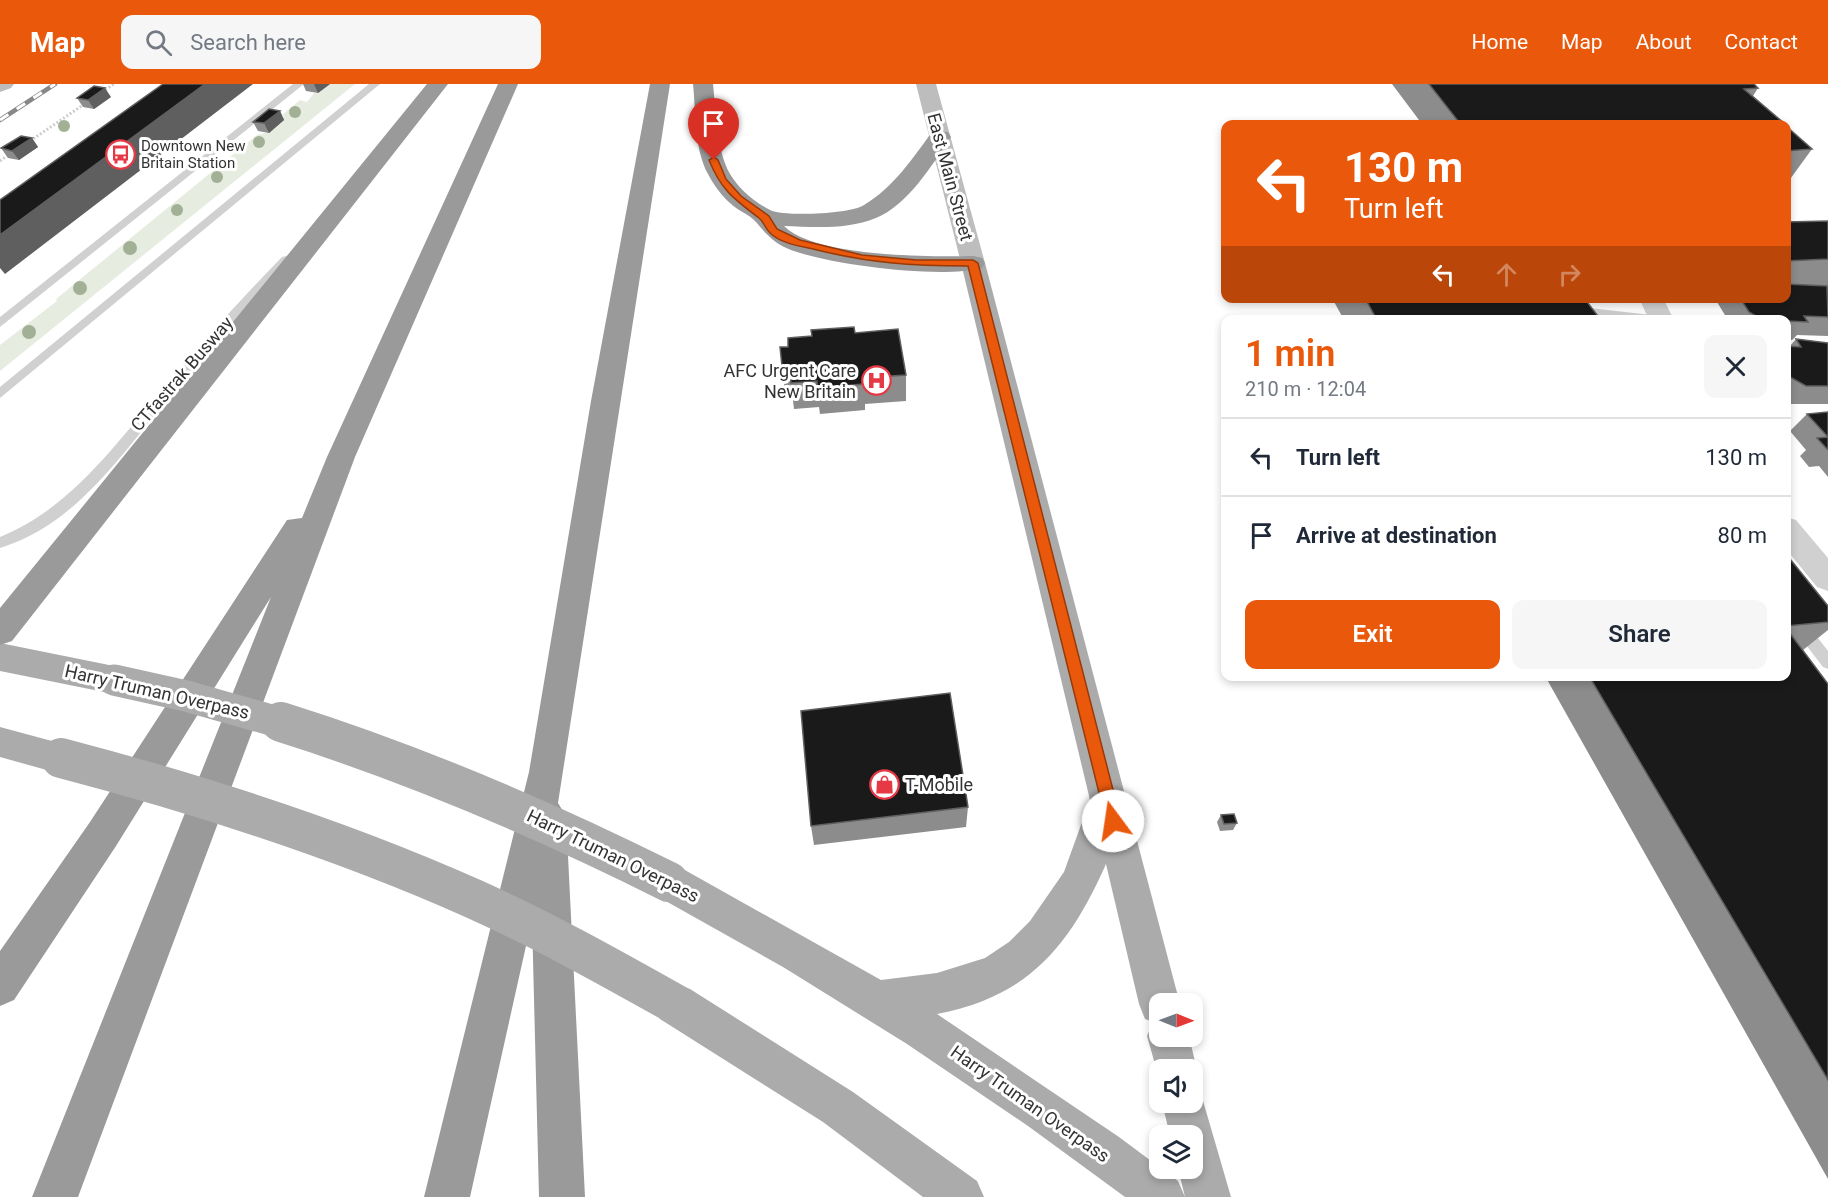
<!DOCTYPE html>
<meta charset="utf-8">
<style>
:root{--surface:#fff;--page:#f6f6f7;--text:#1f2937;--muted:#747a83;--line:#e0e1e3;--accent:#ea580c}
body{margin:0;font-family:Roboto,sans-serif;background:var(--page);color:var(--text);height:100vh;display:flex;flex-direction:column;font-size:22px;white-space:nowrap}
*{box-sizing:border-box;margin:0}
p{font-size:20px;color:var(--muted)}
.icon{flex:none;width:33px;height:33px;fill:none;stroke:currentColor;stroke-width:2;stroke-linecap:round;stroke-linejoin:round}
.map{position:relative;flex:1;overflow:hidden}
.drawer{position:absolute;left:1221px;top:231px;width:570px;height:366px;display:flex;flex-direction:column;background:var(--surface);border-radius:12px;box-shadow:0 3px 9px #0003}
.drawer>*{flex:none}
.banner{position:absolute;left:1221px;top:36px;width:570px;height:183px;border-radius:12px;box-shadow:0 3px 9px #0003;background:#ea580c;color:#fff;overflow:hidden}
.needle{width:39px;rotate:91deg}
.tools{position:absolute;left:1149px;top:909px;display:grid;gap:12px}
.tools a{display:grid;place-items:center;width:54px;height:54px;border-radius:12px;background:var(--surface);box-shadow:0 3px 9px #0003;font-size:30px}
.pin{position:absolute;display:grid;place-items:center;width:51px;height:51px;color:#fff;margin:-62px -26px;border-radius:50% 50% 50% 0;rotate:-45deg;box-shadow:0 0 6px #0007}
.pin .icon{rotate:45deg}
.me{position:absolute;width:66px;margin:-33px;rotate:346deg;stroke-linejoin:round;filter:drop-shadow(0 0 4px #0008)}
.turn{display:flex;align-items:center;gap:21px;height:126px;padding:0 24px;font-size:27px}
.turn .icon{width:78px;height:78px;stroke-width:2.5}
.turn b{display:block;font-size:42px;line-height:51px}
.lanes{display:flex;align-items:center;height:57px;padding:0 24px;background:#0003;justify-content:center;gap:30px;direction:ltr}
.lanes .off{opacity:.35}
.round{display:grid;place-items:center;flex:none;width:63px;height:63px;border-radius:12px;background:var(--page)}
.overview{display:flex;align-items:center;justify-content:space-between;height:102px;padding:0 24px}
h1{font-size:36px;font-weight:600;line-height:45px;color:var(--accent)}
.primary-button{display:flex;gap:12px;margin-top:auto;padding:12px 24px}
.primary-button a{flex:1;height:69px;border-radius:12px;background:var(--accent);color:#fff;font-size:24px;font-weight:600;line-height:69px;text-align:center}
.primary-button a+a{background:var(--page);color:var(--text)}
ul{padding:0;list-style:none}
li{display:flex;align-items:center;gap:18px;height:78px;padding:0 24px;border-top:2px solid var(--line)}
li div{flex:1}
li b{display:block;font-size:22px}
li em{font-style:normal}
header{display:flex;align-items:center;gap:36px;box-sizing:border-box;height:84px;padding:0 30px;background:var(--accent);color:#fff}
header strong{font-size:28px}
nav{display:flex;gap:33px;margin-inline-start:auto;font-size:21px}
.search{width:420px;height:54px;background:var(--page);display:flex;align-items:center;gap:15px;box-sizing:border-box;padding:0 21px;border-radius:12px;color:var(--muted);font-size:22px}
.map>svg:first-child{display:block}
.green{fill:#e6ecdf}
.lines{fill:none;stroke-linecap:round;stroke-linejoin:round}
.path{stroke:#cdcdcd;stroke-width:3;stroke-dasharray:2 2;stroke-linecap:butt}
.lane{fill:#d0d0d0;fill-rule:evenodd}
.street{fill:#d0d0d0;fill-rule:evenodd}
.secondary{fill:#bdbdbd;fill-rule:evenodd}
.primary{fill:#ababab;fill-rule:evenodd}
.highway{fill:#9a9a9a;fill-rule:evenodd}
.rail-casing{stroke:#888;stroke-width:4.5}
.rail{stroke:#fff;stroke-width:3;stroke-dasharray:10;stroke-linecap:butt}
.primary-bridge-far1{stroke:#ababab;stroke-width:31}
.primary-bridge{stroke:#ababab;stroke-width:40}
.tree{fill:#a2b095}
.wall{fill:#8c8c8c}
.shaded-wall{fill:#5f5f5f}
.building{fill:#1a1a1a;stroke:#5f5f5f;stroke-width:1.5}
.route{fill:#ea580c;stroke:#983908;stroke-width:1.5}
.labels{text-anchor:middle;stroke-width:6;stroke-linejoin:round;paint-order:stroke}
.far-poi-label{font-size:15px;fill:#333;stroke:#fff;text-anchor:start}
.street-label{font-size:18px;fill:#333;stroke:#fff}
.poi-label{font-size:18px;fill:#333;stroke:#fff;text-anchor:end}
</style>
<header>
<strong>Map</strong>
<div class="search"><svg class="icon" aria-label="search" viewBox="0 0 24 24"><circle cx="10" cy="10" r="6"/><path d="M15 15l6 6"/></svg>Search here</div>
<nav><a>Home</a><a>Map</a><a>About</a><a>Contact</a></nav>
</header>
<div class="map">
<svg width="1828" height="1113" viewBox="0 0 1828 1113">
<rect width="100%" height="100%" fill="#fff"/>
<!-- green -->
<path class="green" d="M330,0H355L0,287V261L57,217L56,215L257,51L269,48L284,32L282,31L300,16L307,18L314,9H318Z"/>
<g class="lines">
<!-- path -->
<path class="path" d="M102,8L114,0
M30,57L86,19
M0,77L11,69"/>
<!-- lane -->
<path class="lane" d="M293,0H304L0,243V233Z
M369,0H380L0,314V303Z
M286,172L290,173V177C250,220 211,263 174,307C124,367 78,440 0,464V453C73,423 116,359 166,301C203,257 242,214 282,173Z
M1590,224L1660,232L1666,236L1598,233L1600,236H1588L1584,228Z
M1786,517L1791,519L1828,567V585L1823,583L1786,535Z"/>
<!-- street -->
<path class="street" d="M1639,214H1663L1674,236H1649Z
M1786,433L1796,436L1828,474V507L1817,503L1786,465Z"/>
<!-- secondary -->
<path class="secondary" d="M0,0H14L11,4L0,8Z
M916,0H936L985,179L982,184L973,186L964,184L961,179Z"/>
<!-- primary -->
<path class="primary" d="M973,172L982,174L985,179L1180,920H1160V952H1189L1197,986L1192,998V986H1160V998L1147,952L1153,938L1145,935L1139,920L1106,780C1069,863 1029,912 937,930L1119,1053L1178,1097L1185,1113H1125L1028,1042L907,960L783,883L655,811L650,798L655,785L669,780L683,785L881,896L937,889L985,874L1009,858L1030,837L1064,788L1090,716L961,179L964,174Z
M0,559L114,582L126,586L131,596L126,606L114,610L0,587Z
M0,643L74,663L79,674L74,685L61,690L0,673Z
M675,899L690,905L853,1008L977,1097L984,1113H923L823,1038L660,935L654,920L660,905Z
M1192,1000L1199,1003L1231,1113H1185L1178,1084H1192V1052H1170L1162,1018H1192Z"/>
<!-- highway -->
<path class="highway" d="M427,0H448L12,557L0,561V524Z
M498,0H518L355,373L78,1113H32L271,513L116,762L14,916L0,922V867L90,738L287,436L302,434L327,373Z
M650,0H670L558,719L566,732L585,1113H539L532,835L470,1113H424L529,688L591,317Z
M693,0H713C716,27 716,65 730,90C739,105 754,118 770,126C784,133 851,130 864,121C894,103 912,75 932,48H948L951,53C932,81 908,121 876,134C847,146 813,143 784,142C814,173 931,173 973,172L982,174L985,179L982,184C940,195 832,181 791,166C775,160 767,151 756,138C749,130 738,127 730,119C722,112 713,100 708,90C694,65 696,28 693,0Z"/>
<defs>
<path id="rail" d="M0,36L55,0"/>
</defs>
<!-- rail casing -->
<use href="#rail" class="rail-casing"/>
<!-- rail -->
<use href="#rail" class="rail"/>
<!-- primary-bridge-far1 -->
<path class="primary-bridge-far1" d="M114,596L186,612L285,640"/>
<!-- primary-bridge -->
<path class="primary-bridge" d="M281,638C415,680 543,735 669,798
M61,674C202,711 340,755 474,815C543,846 609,883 675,920"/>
</g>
<!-- trees -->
<g class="tree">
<circle cx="295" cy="28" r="6"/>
<circle cx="64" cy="42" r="6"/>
<circle cx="259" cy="58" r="6"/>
<circle cx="217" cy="93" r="6"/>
<circle cx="177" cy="126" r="6"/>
<circle cx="130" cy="164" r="7"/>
<circle cx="80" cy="204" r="7"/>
<circle cx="29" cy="248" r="7"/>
</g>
<!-- wall -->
<path class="wall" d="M303,0H330L318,9L306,7Z
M1392,0H1754L1758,4L1753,12L1785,40H1422Z
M111,13L94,25L83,23L77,14Z
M280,27L284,36L269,49L258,47L253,38Z
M1786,42L1812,65L1788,98H1786Z
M32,54L38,63L19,76L8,74L1,64Z
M1828,137V252L1797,251L1792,256H1786V236H1728L1717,218L1720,214H1786V138Z
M1332,214H1584L1601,236H1344Z
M855,249L906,291V317L865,320V326L820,330L819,323L794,325L792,308H785L782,282L788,263Z
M1796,255L1828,259V320H1789L1786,318V262H1790Z
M1828,328V393L1819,382L1809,383L1800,372L1806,366L1790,347L1807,330Z
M1786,470L1828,522V546L1803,566L1828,600V1095L1545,592H1786Z
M968,723L966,743L814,761L811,742Z
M1221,731L1237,739L1233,746L1220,747L1217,738Z"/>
<!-- shaded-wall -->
<path class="shaded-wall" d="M205,0H253L5,190L0,184V151Z
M314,0H330L318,9Z
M105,4L111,13L94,25L88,16Z
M280,27L284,36L269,49L264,39Z
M32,54L38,63L19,76L12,67Z"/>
<!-- building -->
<path class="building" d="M163,0H205L0,151V116Z
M1429,0H1754L1758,4L1744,5L1785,40H1451L1448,37H1458Z
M94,2L105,4L88,16L77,14Z
M269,25L280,27L264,39L253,38Z
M1786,42L1812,65L1786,67Z
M21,52L32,54L12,67L1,64Z
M1828,137V175L1786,177V138Z
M1786,200L1827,202L1828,233L1804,232L1808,238L1786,237V236H1762L1749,228L1740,214H1786Z
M1365,214H1584L1601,236H1377Z
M854,243L855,249L898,245L906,291L863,294L864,300L817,304V297L791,299L790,281L782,282L780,263H788V254L812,252L811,246Z
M1796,255L1828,259V302H1806L1788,292L1786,289V262L1801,263Z
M1828,328V353L1807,330Z
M1828,353V365H1827L1817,354Z
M1786,470L1828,522V538L1786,542Z
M1786,544L1828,600V996L1589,592H1786Z
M950,609L968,723L811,742L801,627Z
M1234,730L1237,739L1224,740L1221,731Z"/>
<!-- route -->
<path class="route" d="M714,73L718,76L726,95L741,112L769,132L777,145L800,156L862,171L916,176H973L978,179L1121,737L1119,742L1113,744L1108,742L1106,737L968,182C912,182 868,179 813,165C799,162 780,159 770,149C765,144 764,138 759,134C734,115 721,106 709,76Z"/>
<!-- icons -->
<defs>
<symbol id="bus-ring" viewBox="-11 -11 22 22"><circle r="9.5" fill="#fff" stroke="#e63946" stroke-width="1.5"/><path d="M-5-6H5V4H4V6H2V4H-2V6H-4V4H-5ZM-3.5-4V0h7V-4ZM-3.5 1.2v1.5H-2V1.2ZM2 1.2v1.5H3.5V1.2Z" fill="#e63946"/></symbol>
<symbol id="hospital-ring" viewBox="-11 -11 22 22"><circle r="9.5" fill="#fff" stroke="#e63946" stroke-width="1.5"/><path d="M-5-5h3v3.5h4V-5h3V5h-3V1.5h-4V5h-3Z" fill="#e63946"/></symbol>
<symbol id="shop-ring" viewBox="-11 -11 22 22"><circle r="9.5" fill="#fff" stroke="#e63946" stroke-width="1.5"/><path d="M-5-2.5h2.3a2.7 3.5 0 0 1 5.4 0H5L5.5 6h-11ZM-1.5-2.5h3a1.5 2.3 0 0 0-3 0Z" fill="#e63946"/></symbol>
</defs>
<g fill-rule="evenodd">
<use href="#bus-ring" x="104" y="54" width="33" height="33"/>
<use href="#hospital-ring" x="860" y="280" width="33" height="33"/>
<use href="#shop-ring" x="868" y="684" width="33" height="33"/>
</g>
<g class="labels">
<!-- far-poi labels -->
<g class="far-poi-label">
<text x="141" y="67">Downtown New<tspan x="141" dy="17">Britain Station</tspan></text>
</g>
<!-- street labels -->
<g class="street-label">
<text transform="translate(950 93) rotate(75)" y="6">East Main Street</text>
<text transform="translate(182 290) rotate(-49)" y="6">CTfastrak Busway</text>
<text transform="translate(157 608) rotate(13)" y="6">Harry Truman Overpass</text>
<text transform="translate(613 772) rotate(26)" y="6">Harry Truman Overpass</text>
<text transform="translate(1030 1020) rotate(35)" y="6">Harry Truman Overpass</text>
</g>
<!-- poi labels -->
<g class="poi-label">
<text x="856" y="293">AFC Urgent Care<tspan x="856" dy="21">New Britain</tspan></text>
<text x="905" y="707" text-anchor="start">T-Mobile</text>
</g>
</g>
</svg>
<div class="tools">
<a><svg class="needle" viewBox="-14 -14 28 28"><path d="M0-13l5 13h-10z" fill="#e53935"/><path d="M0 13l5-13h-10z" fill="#747a83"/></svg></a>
<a><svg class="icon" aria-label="sound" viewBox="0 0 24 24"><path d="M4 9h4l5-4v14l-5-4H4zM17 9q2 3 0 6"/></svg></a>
<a><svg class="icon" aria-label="layers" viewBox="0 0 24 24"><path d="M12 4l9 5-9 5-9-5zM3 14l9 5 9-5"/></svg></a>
</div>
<div class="pin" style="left:714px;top:76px;background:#d93025"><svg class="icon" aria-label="arrive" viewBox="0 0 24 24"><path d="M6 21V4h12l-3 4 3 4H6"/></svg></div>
<svg class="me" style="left:1113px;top:737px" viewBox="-20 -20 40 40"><circle r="19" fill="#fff"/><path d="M0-13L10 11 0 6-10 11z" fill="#ea580c"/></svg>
<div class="banner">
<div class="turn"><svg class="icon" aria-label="left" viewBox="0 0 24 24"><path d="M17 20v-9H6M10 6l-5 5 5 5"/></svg><div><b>130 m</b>Turn left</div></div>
<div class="lanes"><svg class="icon" aria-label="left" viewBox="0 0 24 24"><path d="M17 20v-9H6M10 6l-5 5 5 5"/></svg><svg class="icon off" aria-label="ahead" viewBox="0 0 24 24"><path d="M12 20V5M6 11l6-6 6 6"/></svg><svg class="icon off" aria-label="right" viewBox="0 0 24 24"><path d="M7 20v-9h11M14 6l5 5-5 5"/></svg></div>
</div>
<section class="drawer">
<div class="overview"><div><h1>1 min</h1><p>210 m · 12:04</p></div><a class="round"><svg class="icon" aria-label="close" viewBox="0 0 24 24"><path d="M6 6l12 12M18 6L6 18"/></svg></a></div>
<ul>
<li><svg class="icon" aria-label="left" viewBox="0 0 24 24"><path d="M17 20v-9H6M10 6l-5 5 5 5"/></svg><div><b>Turn left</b></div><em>130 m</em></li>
<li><svg class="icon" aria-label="arrive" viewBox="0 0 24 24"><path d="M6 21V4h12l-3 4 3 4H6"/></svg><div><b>Arrive at destination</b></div><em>80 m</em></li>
</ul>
<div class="primary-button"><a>Exit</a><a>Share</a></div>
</section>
</div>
